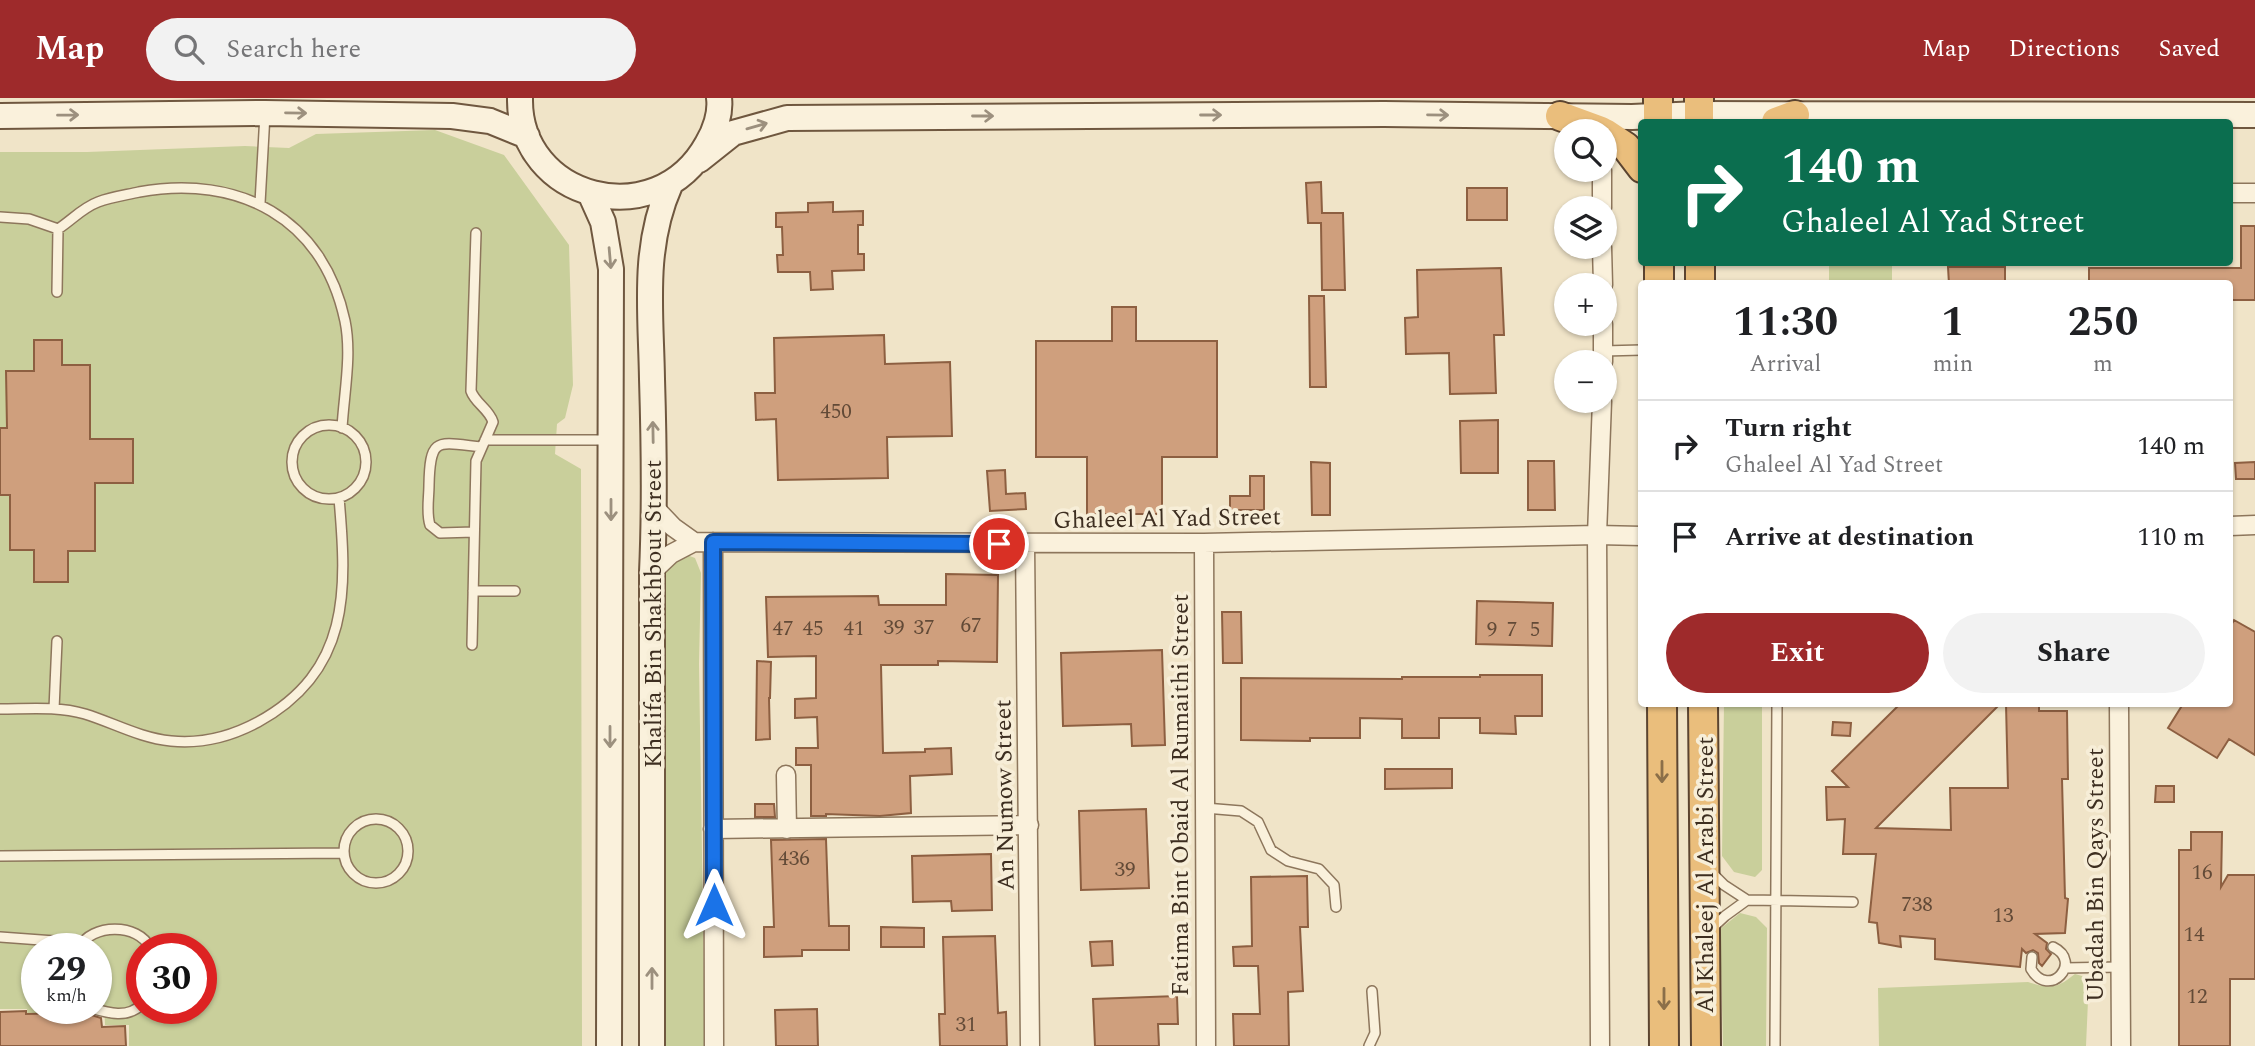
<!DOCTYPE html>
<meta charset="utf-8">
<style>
:root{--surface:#fff;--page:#f2f2f2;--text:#202124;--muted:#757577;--line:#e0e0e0;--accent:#9e2a2b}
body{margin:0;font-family:Spectral,serif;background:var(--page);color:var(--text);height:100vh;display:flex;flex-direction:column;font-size:26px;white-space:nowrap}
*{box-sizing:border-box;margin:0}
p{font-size:23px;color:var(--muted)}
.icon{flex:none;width:38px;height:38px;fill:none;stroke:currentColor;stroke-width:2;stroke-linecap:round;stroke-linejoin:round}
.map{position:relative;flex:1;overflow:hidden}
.sheet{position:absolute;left:1638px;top:182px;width:595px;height:427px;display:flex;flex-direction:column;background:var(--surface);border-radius:7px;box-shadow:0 2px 5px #0004}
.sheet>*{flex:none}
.hud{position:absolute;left:1638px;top:21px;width:595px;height:147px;border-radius:7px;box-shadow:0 2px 5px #0004;background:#0b6e4f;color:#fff;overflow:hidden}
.controls{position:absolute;left:1554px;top:21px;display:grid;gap:14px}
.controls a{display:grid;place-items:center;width:63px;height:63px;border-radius:50%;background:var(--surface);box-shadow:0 2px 5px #0004;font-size:35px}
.speed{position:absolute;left:21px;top:835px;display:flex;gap:14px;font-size:35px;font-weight:700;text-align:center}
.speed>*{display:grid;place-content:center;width:91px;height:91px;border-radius:50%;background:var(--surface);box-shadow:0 2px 5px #0004;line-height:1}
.speed small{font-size:18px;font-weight:400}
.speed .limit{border:10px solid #d22;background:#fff;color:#111}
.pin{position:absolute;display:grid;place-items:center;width:60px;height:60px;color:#fff;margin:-30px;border:4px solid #fff;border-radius:50%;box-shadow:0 2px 7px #0007}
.me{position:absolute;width:77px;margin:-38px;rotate:0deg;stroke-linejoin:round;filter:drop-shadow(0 0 5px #0008)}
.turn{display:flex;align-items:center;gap:24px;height:147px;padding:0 28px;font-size:32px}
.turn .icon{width:91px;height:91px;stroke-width:2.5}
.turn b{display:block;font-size:49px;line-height:60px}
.eta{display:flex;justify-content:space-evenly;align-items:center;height:119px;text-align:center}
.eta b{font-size:42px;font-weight:700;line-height:49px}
.action{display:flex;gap:14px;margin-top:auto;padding:14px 28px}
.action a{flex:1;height:80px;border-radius:42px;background:var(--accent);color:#fff;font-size:28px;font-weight:700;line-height:80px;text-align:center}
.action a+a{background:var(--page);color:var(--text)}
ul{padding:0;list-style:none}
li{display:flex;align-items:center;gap:21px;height:91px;padding:0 28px;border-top:2px solid var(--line)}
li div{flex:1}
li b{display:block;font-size:26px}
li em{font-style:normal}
header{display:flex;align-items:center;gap:42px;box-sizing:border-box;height:98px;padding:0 35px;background:var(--accent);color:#fff}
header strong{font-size:33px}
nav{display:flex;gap:38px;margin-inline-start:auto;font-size:24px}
.search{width:490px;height:63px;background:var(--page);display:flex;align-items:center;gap:18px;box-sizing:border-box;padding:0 24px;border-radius:38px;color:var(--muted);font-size:26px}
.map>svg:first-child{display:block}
.green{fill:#c9cf9b;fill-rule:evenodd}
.building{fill:#cf9f7d;stroke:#8d5f41;stroke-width:2}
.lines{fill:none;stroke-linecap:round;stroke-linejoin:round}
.service-casing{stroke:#8d765c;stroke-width:12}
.minor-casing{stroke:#8d765c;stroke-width:21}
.secondary-casing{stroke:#6f573f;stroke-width:28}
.trunk-casing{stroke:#5b4430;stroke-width:32}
.service{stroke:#faf1dc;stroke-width:9}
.minor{stroke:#faf1dc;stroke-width:18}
.secondary{stroke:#faf1dc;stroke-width:24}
.trunk{stroke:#eabe7c;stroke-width:28}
.oneway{stroke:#9c907e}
.oneway2{stroke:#8b6f49}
.route-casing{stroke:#114b97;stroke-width:18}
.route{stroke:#1a73e8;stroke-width:12}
.labels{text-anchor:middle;stroke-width:7;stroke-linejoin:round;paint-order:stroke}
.number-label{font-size:21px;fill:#624a37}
.street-label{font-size:24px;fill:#3d2e20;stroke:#f7eed8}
</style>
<header>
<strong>Map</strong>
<div class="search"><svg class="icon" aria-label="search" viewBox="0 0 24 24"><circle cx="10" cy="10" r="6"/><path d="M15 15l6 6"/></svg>Search here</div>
<nav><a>Map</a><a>Directions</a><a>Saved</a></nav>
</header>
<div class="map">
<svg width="2255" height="948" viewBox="0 0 2255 948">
<rect width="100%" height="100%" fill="#f0e4c8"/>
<!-- green -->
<path class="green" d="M435,32L504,57L569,147L573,287L565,320L557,326L555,356L581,371L582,948H129V927H105L104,903H96V850H37V910H71V913L44,914V927H28L27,911H0V397H10V452L95,453V385H133V342L90,341V268L62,267V242H34V273H6L7,330H0V54H87L245,48L289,50L316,36ZM142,850H201V910H142Z
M1829,165H1892V185H1829Z
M676,453L695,460L701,475L699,566L705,948H665L660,934V467Z
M1724,606H1762V772L1755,779L1734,774L1722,758Z
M1740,815L1756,819L1767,830L1766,948H1723L1720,831Z
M2075,876L2089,880L2086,948H1879L1878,890L2028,884C2051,891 2056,891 2075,876Z"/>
<!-- building -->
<path class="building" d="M1321,84L1322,115H1343L1345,192H1322L1321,125H1308L1306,85Z
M1467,90H1507V122H1467Z
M833,104V114L863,113V127H858V156H864V172L832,173L833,191L811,192L810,174H778L777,157H783L782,129H776V115L808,114V105Z
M2241,128H2255V202H2230V186H2089V170H2241Z
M1948,169H2005V186H1949Z
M1501,170L1504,237H1494L1496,295L1450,296L1449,255L1406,256L1405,220L1418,219L1417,172Z
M1309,198H1324L1326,289H1310Z
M1112,209H1136V243H1217V359H1162V416H1087V359H1036V243H1112Z
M884,237L885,266L950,264L952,338L887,339L888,380L778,382L776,321L756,322L755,295H775L774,240Z
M34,242H62V267H90V341H133V385H95V453H68V484H34V452H10V397H0V330H7L6,273H34Z
M1498,322V375H1461L1460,323Z
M1528,363H1554L1555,412H1528Z
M1311,364L1330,365V417H1312Z
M2255,364V381H2236L2235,365Z
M1005,372L1006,396L1025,395L1026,411L990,413L987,373Z
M1250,378H1264V412H1230V398H1250Z
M946,476L998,477L997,564L938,563V567H881L883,655L925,654V651L951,650L952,676L910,678L911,715L880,718L826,716V718H811V667H796V650H818L817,619L795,620V601L816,600V558L768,559L766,499L878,498L879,507H946Z
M1477,503L1553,505L1552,548L1476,546Z
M1222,514H1241L1242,565H1223Z
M2234,522L2255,534V657L2229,641L2217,660L2168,630L2183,606H2230V529Z
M1162,552L1165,647L1132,648L1131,626L1063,628L1061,555Z
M757,563L771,564L770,600H769L770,641L756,642Z
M1480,577H1542V618H1515L1516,636L1480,635V620H1439V640H1402V621L1360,620V640H1310V643L1241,642V580L1402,581V579H1480Z
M1900,606H2000L1876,730L1951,732L1950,690H2008L2006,606H2039V613H2067L2068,681H2062L2065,800L2068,801L2065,835L2035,836L2047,845L2046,851L2051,856L2042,868L2039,865L2038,855L2033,852L2026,855L2022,851L2020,869L1935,861V841L1900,838L1901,849L1879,845L1877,825L1869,824L1876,756H1843L1845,721L1827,722L1826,689H1848L1832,673Z
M1833,624L1851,625L1850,638L1832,637Z
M1385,671H1452V690L1385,691Z
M2156,688H2174V704H2155Z
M755,706H774L775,719H755Z
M1146,711L1149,790L1081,792L1079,713Z
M2191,734H2222L2221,789L2228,777H2255V881H2230V948H2179V752H2191Z
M826,741L829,828H849V852H802V858L764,859V829H774L771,742Z
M991,756L992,812L952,813L951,803L913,804L912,758Z
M1307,778L1308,829H1300L1303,893L1288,894L1289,948H1234L1233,916H1260L1258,868H1234L1233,849L1252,848L1251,779Z
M881,829L924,830V849H881Z
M995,838L998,915L1006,914L1007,948H940L939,916H945L943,839Z
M1112,843L1113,867L1092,868L1090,844Z
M1177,898L1178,926H1158L1159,948H1095L1093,901Z
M75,910H84L88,916L101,920L102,929L125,928L126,948H0V914L26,913V916L75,915Z
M817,911L818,948H776L775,912Z"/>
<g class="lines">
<defs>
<path id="service" d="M260,105L265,16
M0,119L29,121L58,131C72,122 82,110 98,104C111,99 126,97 139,94C239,76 323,120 345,223C352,257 344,295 342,330
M57,194L58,131
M1603,253L1642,252
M292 364a37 37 0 1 1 74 0a37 37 0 1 1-74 0Z
M485,342H610
M474,434L440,435L430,427C426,415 429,400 429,387C430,338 437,344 481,349
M473,493H515
M472,547L476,363L493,324C489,311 475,305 471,293L476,135
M0,611C28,611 57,608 85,616C114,625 140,640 171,643C201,646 232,638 258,624C351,573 347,492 339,400
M54,611L57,543
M1205,710L1241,713L1258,724L1271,752L1288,763L1319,771L1334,787L1336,809
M344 753a32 32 0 1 1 64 0a32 32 0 1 1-64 0Z
M0,758L343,755
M1711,774L1724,787L1747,802L1853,804
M1711,831L1725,818L1747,802
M0,839L82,845
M79,850C91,825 139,825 150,850
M2032,859L2031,871C2049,902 2084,864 2053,849
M2065,870L2120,869
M91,910C108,915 128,921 142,906
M1369,948L1375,935L1372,893
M1775,948L1777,606"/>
<path id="minor" d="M1602,72V110
M2230,95H2255
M1602,149L1603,187
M1603,264V226
M655,410L673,429L694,444
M2230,428L2255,427
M713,444L714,948
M1204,445L1206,948
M1025,446L1030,948
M652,474L671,456L694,444L1204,445L1597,437L1642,438
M2119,606L2121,948
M786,677L787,731
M713,731L1029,727
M1600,948L1597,437L1602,303"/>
<path id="secondary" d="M520,0C518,101 656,138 707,46C715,33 721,15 719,0
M0,18L265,15L452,18L490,23L527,38
M699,62L733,35L787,20L1384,16L1632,19L1699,16L2255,17
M590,95L603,124L611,171L609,948
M652,948V474C655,409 654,346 652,281C651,214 642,150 670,87"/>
<path id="trunk" d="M1658,0V24
M1560,18L1601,33
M1699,24V0
M1776,24L1795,17
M1605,35L1626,49L1642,70
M1659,164V186
M1700,164V186
M1662,606L1664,948
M1703,606L1706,948"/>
</defs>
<!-- service casing -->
<use href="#service" class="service-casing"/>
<!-- minor casing -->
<use href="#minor" class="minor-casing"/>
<!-- secondary casing -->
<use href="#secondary" class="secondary-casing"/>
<!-- trunk casing -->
<use href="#trunk" class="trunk-casing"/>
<!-- service -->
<use href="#service" class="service"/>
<!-- minor -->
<use href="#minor" class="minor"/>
<!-- secondary -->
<use href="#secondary" class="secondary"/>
<!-- trunk -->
<use href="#trunk" class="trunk"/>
</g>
<!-- one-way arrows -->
<defs><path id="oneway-shaft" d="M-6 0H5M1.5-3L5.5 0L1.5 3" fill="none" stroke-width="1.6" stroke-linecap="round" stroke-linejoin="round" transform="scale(1.75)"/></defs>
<g class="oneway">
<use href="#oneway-shaft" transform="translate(296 15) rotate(1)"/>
<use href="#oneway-shaft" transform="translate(68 17) rotate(-1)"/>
<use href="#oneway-shaft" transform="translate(1211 17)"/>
<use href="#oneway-shaft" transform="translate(1438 17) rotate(1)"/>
<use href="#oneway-shaft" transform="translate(983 18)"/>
<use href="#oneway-shaft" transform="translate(757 28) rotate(-16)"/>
<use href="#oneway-shaft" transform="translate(610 160) rotate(85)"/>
<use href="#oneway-shaft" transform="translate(653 334) rotate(-91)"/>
<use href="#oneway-shaft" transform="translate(611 412) rotate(90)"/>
<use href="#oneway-shaft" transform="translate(610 639) rotate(90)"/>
<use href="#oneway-shaft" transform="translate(652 880) rotate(-90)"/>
</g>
<g class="oneway2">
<use href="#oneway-shaft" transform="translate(1662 674) rotate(90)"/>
<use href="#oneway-shaft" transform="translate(1664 901) rotate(90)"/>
</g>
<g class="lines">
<defs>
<path id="route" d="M714,807L713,444L999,446"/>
</defs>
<!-- route casing -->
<use href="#route" class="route-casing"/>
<!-- route -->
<use href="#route" class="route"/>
</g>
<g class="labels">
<!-- number labels -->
<g class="number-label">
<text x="836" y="320">450</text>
<text x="971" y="534">67</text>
<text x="894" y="536">39</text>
<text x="924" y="536">37</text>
<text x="783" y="537">47</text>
<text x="813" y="537">45</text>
<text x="854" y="537">41</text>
<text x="1492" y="538">9</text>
<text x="1512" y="538">7</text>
<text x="1535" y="538">5</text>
<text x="794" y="767">436</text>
<text x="1125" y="778">39</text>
<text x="2202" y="781">16</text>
<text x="1917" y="813">738</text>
<text x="2003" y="824">13</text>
<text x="2194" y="843">14</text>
<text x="2197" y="905">12</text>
<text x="966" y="933">31</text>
</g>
<!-- street labels -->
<g class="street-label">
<text transform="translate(1167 420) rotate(-1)" y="8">Ghaleel Al Yad Street</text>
<text transform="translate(653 516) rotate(-90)" y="8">Khalifa Bin Shakhbout Street</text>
<text transform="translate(1004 697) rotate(-91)" y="8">An Numow Street</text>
<text transform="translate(1180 697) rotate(-90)" y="8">Fatima Bint Obaid Al Rumaithi Street</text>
<text transform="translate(1705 777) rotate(-90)" y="8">Al Khaleej Al Arabi Street</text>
<text transform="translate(2095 777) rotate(-90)" y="8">Ubadah Bin Qays Street</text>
</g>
</g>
</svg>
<div class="controls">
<a><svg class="icon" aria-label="search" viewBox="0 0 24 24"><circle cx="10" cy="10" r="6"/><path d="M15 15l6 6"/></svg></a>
<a><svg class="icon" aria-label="layers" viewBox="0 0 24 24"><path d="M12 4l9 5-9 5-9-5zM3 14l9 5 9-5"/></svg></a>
<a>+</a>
<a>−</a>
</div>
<div class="speed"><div>29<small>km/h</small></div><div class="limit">30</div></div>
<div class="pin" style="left:999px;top:446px;background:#d93025"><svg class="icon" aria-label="arrive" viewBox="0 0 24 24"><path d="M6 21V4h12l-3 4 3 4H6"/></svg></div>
<svg class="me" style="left:714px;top:807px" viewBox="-20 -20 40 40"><path d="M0-17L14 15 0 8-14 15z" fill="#1a73e8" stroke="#fff" stroke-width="4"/></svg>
<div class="hud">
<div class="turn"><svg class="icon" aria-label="right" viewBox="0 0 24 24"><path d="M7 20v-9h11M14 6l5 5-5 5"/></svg><div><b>140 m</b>Ghaleel Al Yad Street</div></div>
</div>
<section class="sheet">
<div class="eta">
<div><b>11:30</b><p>Arrival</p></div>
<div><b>1</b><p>min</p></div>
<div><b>250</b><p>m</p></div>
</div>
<ul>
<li><svg class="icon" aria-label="right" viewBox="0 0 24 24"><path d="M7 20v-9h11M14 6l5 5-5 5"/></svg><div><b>Turn right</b><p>Ghaleel Al Yad Street</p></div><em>140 m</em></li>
<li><svg class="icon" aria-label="arrive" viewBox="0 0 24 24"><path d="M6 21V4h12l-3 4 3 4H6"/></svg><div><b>Arrive at destination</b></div><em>110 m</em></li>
</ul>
<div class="action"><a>Exit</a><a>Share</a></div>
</section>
</div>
